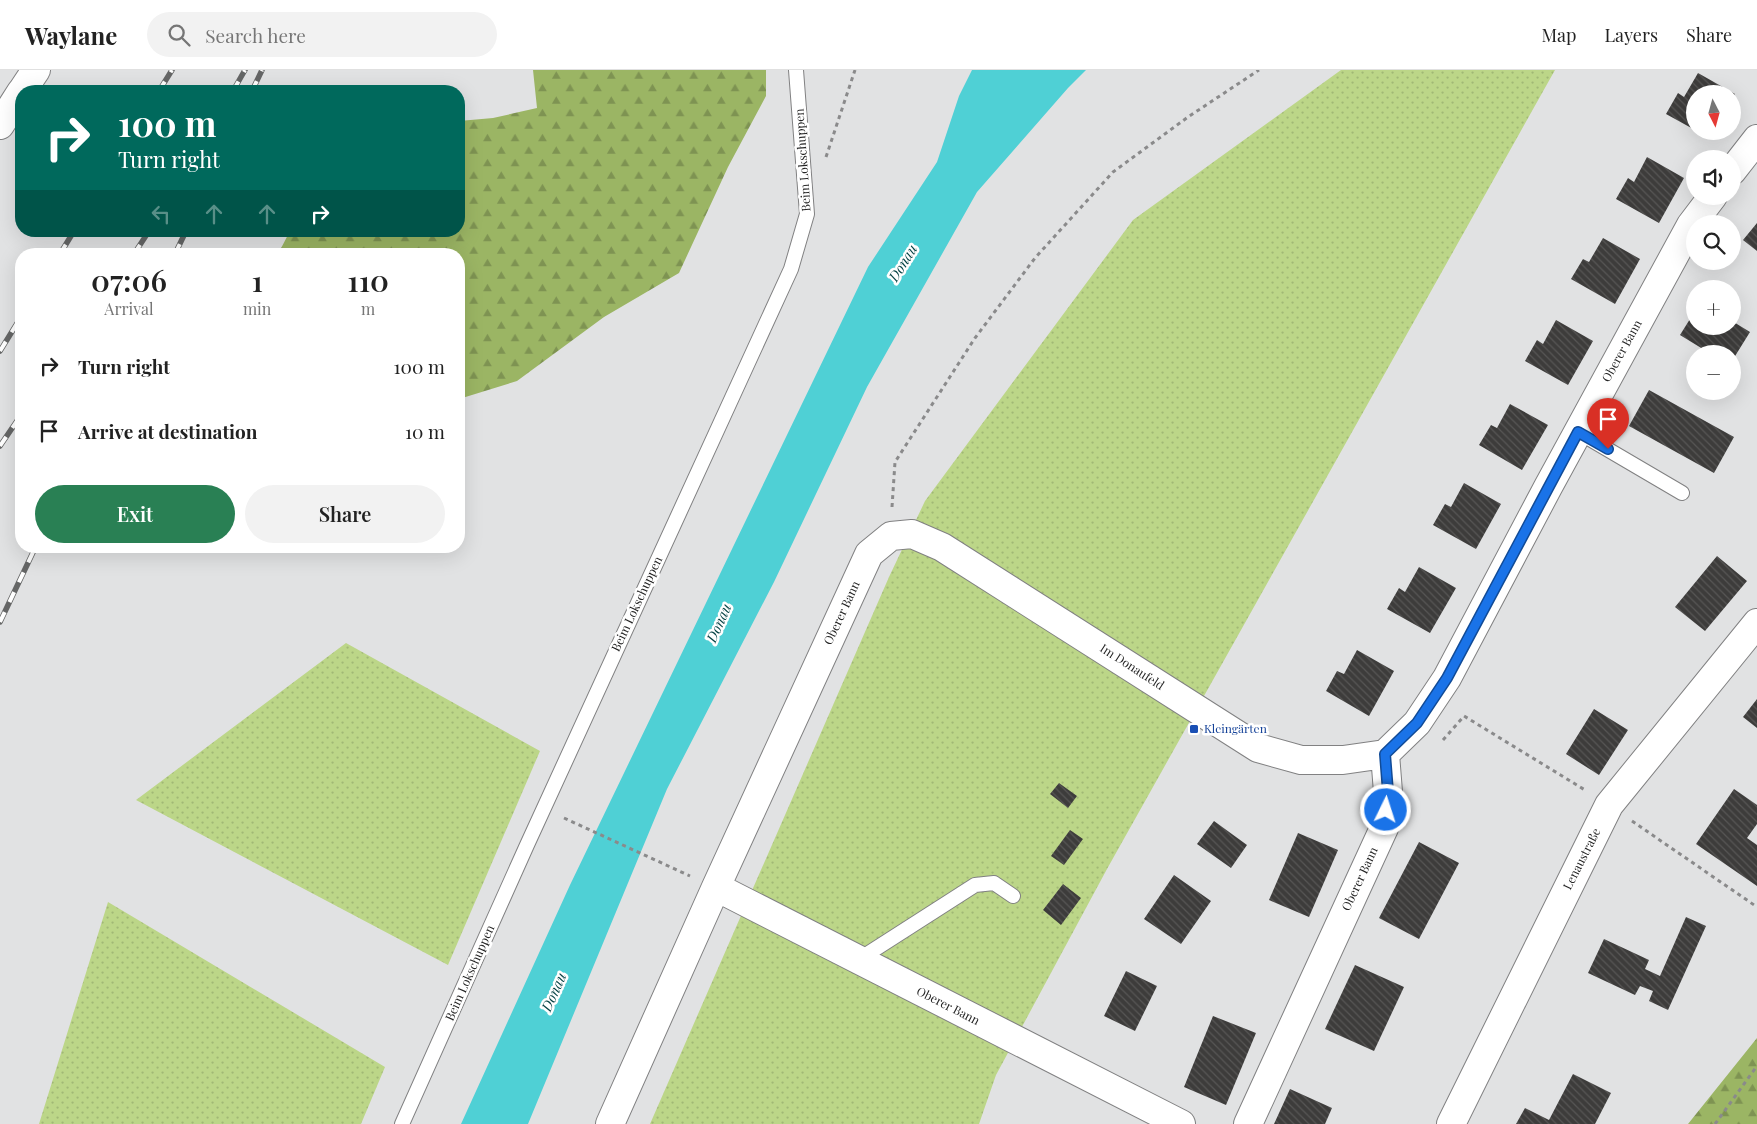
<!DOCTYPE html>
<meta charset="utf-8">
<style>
:root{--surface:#fff;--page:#f2f2f2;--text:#222;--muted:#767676;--line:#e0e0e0;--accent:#298054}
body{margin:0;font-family:"Playfair Display",serif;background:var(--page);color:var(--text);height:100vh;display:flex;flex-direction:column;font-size:19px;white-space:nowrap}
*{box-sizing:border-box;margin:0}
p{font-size:16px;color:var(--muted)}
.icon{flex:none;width:28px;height:28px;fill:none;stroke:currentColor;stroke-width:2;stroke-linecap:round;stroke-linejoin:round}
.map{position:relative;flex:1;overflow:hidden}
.sheet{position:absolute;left:15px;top:178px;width:450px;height:305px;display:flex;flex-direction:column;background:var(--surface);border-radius:20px;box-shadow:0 5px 20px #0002}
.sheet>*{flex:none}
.banner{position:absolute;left:15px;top:15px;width:450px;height:152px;border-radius:20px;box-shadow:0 5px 20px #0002;background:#00695c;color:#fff;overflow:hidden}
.needle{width:32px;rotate:174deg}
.controls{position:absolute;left:1686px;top:15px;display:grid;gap:10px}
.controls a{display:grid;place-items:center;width:55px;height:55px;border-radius:50%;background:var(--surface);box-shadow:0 5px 20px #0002;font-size:25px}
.pin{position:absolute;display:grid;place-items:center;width:42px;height:42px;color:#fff;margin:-51px -21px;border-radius:50% 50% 50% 0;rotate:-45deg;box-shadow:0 0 5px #0007}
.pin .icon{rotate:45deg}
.me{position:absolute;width:55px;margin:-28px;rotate:4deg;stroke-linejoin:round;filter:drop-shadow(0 0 4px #0008)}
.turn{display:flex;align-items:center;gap:18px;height:105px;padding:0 20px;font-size:22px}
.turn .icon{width:65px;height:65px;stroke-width:2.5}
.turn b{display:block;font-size:35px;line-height:42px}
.lanes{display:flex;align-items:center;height:48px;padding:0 20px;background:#0003;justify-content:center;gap:25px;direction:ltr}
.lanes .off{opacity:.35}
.eta{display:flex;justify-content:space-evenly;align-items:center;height:85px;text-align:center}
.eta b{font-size:30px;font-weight:600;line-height:35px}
.primary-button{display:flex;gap:10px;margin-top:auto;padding:10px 20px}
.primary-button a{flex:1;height:58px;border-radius:30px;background:var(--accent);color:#fff;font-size:20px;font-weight:600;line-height:58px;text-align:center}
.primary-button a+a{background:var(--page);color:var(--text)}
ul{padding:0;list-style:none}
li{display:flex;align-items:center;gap:15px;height:65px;padding:0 20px}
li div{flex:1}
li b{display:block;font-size:19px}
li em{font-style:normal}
header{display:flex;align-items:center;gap:30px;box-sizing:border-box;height:70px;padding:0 25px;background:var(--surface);border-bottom:1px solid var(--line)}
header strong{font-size:24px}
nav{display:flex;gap:28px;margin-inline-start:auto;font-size:18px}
.search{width:350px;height:45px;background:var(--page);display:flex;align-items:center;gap:12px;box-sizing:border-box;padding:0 18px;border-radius:28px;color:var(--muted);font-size:19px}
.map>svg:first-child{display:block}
.forest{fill:url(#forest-firs)}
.garden{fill:url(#garden-dots)}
.water{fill:#4fd0d5}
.building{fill:url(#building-back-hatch)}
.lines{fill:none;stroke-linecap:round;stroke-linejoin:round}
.service-casing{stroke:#818182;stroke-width:16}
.minor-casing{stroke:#818182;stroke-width:30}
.primary-casing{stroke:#818182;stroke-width:30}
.path{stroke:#8a8a8b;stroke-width:3;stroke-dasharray:4 4;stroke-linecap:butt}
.service{stroke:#fff;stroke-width:14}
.minor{stroke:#fff;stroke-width:28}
.primary{stroke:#fff;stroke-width:28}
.rail-casing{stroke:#656666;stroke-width:5.5}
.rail{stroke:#fff;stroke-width:4;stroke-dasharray:11;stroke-linecap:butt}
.route-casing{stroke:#114b97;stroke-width:12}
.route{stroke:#1a73e8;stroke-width:9}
.transit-dot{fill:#1a4fb4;stroke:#fff;stroke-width:2}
.labels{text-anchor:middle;stroke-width:5;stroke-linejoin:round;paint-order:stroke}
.street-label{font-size:12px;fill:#242424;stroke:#fff}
.transit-label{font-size:12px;fill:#164399;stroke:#fff;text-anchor:start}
.water-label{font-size:14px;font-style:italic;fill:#064345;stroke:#fff}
</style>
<header>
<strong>Waylane</strong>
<div class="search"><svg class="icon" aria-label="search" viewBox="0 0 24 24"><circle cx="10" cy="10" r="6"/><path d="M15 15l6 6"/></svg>Search here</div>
<nav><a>Map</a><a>Layers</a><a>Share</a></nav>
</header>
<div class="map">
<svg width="1757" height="1054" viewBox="0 0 1757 1054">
<defs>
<pattern id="forest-firs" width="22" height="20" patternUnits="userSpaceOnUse" patternTransform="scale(1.25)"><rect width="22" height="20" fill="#9bb564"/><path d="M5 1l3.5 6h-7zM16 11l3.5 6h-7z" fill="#7e9352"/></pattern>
<pattern id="garden-dots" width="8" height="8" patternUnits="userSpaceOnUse" patternTransform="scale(1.25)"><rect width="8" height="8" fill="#bcd688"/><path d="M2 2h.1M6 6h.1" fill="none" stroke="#a1b875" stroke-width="1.8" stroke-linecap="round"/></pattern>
<pattern id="building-back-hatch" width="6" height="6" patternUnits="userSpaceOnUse" patternTransform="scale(1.25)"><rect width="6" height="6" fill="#3d3c3b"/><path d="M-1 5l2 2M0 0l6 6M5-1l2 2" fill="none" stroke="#575655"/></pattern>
</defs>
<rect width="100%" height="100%" fill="#e1e2e3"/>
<!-- forest -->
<path class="forest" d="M533,0H766V26L728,97L679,203L604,247L517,311L459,329V184H278L290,161H459V51L493,48L537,38Z
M1757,968V1054H1688Z"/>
<!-- garden -->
<path class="garden" d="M1341,0H1555L1107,799L996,1005L979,1054H650L889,507L925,431L1133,150Z
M346,573L540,681L448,895L136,730Z
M108,832L385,997L361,1054H39Z"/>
<!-- water -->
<path class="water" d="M972,0H1086L1068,18L977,122L867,317L774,512L667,719L528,1054H461L570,815L868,197L937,92L959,26Z"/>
<!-- building -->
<path class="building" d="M1698,3L1735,24L1732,27V24H1695V60L1666,44L1678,23L1684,27Z
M1647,87L1684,108L1659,153L1616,129L1628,108L1634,112Z
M1757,153V181L1743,170Z
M1603,168L1640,189L1615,234L1571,209L1583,189L1589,192Z
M1695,241V256H1732V251L1750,262L1732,291V284H1711L1680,265Z
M1556,250L1593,271L1568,315L1525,291L1537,270L1543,274Z
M1649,320L1734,367L1714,403L1629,356Z
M1510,334L1548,355L1522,400L1479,375L1491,355L1497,358Z
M1464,413L1501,434L1476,479L1433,455L1445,434L1451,437Z
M1717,486L1747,511L1705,561L1675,537Z
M1419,497L1456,518L1430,563L1387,539L1399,518L1405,522Z
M1357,580L1394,601L1369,646L1326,621L1337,601L1344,604Z
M1757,629V658L1743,647Z
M1594,639L1628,660L1599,705L1566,684Z
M1059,713L1077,726L1068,738L1050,724Z
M1734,719L1757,735V754L1747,768L1757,775V816L1696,774Z
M1214,751L1247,775L1231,798L1197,774Z
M1070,760L1083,769L1064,795L1051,786Z
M1298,763L1338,780L1309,847L1269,830Z
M1419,772L1459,793L1419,869L1379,848Z
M1174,805L1211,831L1181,874L1144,849Z
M1063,814L1081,828L1061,855L1043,840Z
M1686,847L1706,856L1668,940L1649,931L1653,921L1640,916L1635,925L1588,903L1604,869L1649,890L1645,899L1660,906Z
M1355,895L1404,917L1374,981L1325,959Z
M1126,901L1157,916L1135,961L1104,946Z
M1213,946L1256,963L1226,1035L1184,1017Z
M1573,1004L1611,1023L1595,1054H1516L1525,1038L1549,1050Z
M1290,1019L1332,1038L1325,1054H1274Z"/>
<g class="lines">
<defs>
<path id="service" d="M1578,362L1682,423
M858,890L975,815L994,813L1013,826
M402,1054L527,775L791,199L807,144L796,0"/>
<path id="minor" d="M1732,101L1757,69
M1385,684L1417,653L1447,608L1548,417L1691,155L1713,126
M716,817L1181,1054
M610,1054L716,817L869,484L891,466L912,464L942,477L1258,678L1301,690H1343L1385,684
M1248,1054L1384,758L1388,722L1385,684
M1451,1054L1609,735L1757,553"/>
<path id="primary" d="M22,21L36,0
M0,55L21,22"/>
</defs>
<!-- service casing -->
<use href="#service" class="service-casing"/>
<!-- minor casing -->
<use href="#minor" class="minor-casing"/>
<!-- primary casing -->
<use href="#primary" class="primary-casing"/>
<!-- path -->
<path class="path" d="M826,87L855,0
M892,437L895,392L975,268L1035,188L1113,102L1188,47L1259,0
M1443,670L1464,646L1585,720
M564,748L690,806
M1632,751L1757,837
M1715,1054L1757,996"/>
<!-- service -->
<use href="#service" class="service"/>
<!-- minor -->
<use href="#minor" class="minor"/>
<!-- primary -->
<use href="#primary" class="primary"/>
<defs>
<path id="rail" d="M159,21L172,0
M233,21L245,0
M252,21L262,0
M60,184L74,161
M134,184L149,161
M175,184L186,161
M0,281L21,247
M0,376L21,345
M0,552L36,476"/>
</defs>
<!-- rail casing -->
<use href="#rail" class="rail-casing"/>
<!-- rail -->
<use href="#rail" class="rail"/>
</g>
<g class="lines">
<defs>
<path id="route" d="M1386,740L1388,722L1385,684L1417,653L1447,608L1578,362L1608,379"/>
</defs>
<!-- route casing -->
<use href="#route" class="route-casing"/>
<!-- route -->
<use href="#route" class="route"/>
</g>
<!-- markers -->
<rect class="transit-dot" x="1189" y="654" width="10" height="10" rx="2.5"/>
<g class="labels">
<!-- street labels -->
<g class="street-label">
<text transform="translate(803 90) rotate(-94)" y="4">Beim Lokschuppen</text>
<text transform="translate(1622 281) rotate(-61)" y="4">Oberer Bann</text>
<text transform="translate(637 534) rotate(-65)" y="4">Beim Lokschuppen</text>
<text transform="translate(842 543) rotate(-65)" y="4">Oberer Bann</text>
<text transform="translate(1132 597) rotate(33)" y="4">Im Donaufeld</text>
<text transform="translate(1582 789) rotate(-63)" y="4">Lenaustraße</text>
<text transform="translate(1360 809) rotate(-65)" y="4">Oberer Bann</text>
<text transform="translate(470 903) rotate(-66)" y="4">Beim Lokschuppen</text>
<text transform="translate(948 936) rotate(27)" y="4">Oberer Bann</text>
</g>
<!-- transit labels -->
<g class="transit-label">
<text x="1204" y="663">Kleingärten</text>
</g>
<!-- water labels -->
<g class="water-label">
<text transform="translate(903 193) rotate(-58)" y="5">Donau</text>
<text transform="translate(719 553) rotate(-66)" y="5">Donau</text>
<text transform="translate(554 922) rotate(-66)" y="5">Donau</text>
</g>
</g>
</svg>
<div class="controls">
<a><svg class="needle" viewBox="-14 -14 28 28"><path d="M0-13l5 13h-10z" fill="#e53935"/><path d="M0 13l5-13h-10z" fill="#767676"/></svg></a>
<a><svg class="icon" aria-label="sound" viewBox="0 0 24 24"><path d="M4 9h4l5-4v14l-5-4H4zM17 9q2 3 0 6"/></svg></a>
<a><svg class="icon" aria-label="search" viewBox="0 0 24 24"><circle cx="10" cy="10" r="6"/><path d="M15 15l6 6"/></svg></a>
<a>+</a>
<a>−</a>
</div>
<div class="pin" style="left:1608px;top:379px;background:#d93025"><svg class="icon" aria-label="arrive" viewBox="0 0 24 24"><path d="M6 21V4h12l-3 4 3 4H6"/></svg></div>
<svg class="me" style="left:1386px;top:740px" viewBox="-20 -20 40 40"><circle r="17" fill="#1a73e8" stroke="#fff" stroke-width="3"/><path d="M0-11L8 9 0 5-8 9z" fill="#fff"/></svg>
<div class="banner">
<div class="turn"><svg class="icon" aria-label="right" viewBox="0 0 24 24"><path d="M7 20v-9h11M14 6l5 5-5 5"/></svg><div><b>100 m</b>Turn right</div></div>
<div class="lanes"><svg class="icon off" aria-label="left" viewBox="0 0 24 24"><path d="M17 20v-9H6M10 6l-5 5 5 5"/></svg><svg class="icon off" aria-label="ahead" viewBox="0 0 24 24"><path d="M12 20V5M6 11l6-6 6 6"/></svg><svg class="icon off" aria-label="ahead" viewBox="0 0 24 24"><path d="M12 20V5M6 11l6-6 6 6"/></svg><svg class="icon" aria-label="right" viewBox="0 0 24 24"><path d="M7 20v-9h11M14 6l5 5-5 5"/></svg></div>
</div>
<section class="sheet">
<div class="eta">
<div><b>07:06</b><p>Arrival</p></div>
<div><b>1</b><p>min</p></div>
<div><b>110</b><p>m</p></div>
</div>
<ul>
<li><svg class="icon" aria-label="right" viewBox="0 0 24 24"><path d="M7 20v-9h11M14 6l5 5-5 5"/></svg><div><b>Turn right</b></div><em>100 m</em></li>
<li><svg class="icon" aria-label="arrive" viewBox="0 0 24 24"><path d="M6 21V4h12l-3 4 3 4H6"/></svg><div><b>Arrive at destination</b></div><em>10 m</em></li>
</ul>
<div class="primary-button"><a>Exit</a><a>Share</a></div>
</section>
</div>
